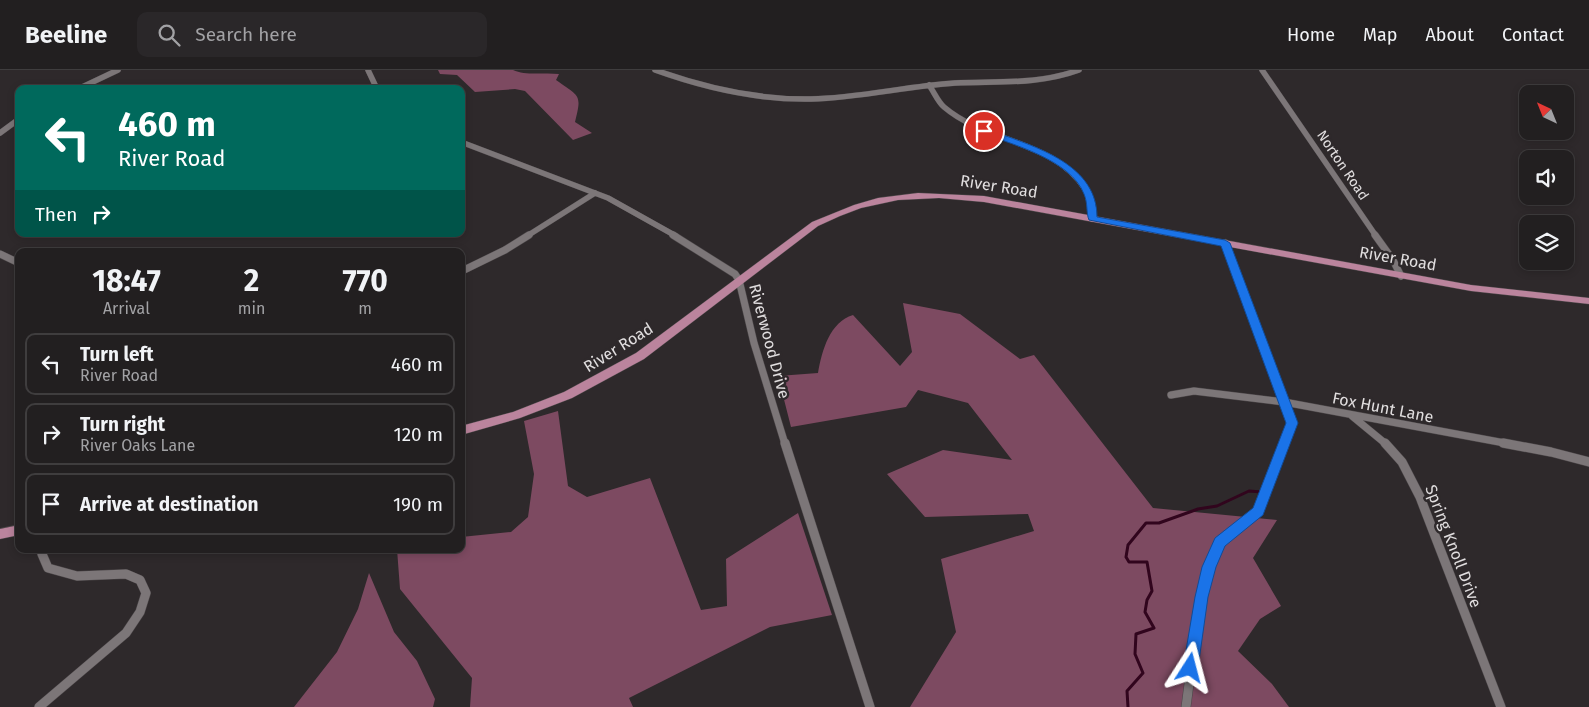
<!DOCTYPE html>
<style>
:root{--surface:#221f20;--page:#2a2729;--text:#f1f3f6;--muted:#a2a2a5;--line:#3f3d3e}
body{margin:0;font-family:"Fira Sans",sans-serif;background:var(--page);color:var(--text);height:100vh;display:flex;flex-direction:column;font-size:19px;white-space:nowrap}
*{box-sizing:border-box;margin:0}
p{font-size:16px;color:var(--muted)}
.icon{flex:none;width:28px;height:28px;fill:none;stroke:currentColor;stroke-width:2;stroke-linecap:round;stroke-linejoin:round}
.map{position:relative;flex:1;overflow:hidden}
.sheet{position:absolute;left:15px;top:178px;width:450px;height:305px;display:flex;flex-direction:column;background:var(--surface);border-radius:10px;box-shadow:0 2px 8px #0003,0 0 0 1px var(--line)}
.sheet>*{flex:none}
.banner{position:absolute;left:15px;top:15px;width:450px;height:152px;border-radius:10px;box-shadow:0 2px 8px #0003,0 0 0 1px var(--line);background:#00695c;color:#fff;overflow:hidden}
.needle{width:32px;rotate:317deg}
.buttons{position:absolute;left:1519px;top:15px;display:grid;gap:10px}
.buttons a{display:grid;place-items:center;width:55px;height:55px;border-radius:10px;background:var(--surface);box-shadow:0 2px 8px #0003,0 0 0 1px var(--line);font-size:25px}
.pin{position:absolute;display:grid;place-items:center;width:42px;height:42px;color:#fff;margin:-21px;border:2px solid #fff;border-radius:50%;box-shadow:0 1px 5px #0007}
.me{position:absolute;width:55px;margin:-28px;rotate:9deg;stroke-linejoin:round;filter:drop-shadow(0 0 4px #0008)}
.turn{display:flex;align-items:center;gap:18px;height:105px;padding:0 20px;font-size:22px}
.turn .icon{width:65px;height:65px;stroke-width:2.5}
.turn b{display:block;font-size:35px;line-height:42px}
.then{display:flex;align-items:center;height:48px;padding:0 20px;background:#0003;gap:10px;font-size:19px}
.eta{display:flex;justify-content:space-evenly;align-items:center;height:85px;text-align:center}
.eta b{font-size:30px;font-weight:700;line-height:35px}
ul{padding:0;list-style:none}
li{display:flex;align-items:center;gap:15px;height:62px;margin:0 10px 8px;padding:0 10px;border:2px solid var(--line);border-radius:10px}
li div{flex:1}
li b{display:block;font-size:19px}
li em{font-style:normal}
header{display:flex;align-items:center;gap:30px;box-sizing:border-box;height:70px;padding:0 25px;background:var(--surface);border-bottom:1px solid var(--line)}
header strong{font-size:24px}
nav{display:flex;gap:28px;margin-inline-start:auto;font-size:18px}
.search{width:350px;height:45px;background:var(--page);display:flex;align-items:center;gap:12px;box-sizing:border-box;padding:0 18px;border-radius:10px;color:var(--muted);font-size:19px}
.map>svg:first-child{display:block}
.forest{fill:#7d4a61}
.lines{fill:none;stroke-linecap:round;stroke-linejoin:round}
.stream{stroke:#31051d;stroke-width:3}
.street-far2-casing{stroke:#4c4749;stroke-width:6}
.street-far1-casing{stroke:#4c4749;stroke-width:8}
.street-casing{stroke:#4c4749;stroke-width:10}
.primary-casing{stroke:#4c4749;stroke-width:1}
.street-far2{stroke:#7c7678;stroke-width:5.5}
.street-far1{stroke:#7c7678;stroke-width:7}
.street{stroke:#7c7678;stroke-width:9}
.primary{fill:#bb849d;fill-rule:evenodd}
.route{fill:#1a73e8;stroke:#114b97}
.labels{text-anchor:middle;stroke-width:5;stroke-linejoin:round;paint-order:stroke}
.far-street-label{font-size:14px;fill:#e1dedf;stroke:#2e292b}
.street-label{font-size:16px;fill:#e1dedf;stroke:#2e292b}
</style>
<header>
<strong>Beeline</strong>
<div class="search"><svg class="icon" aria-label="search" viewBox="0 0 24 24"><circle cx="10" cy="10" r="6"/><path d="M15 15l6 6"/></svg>Search here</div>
<nav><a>Home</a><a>Map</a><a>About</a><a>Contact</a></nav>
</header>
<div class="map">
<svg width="1589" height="637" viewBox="0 0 1589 637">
<rect width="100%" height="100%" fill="#2e292b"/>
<!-- forest -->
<path class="forest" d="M438,0H513C526,6 544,2 559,4L556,10C580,27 582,24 575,52L592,63L573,70L525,21L515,19L475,22L457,5L440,4Z
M903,233L960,244L1020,289L1034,285L1153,438L1277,450L1253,488L1281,536L1260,549L1238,581L1272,614L1289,637H910L956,562L941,489L1034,461L1028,444L925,447L887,404L943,380L1012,390L968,333L918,320L906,337L791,357L778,306L818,303C822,280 830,252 853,245L900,296L912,282Z
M558,341L568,416L587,427L650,408L701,540L727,536L726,489L798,443L832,545L770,557L629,628L633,637H470L472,608L400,519L397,479H461V467L511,462L528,447L534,404L524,351Z
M369,503L394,562L417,591L435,629L433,637H294L337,582L358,539Z"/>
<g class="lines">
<!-- stream -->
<path class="stream" d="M1128,637L1127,621L1143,603L1135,584L1136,564L1154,558L1145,542L1147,530L1152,521L1147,492H1129L1126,487L1128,475L1146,453H1159L1198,439L1217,436L1249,421L1262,422"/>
<defs>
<path id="street-far2" d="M368,0L377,19
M655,0C705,18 758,30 811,29C860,28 907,16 955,13C998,11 1038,15 1079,0
M1262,0L1376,166
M929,15C934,22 938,32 944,37C986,73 1054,70 1085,119C1090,127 1090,140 1092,149
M78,19L118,0
M0,63L19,49
M461,72L608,128L676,166
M527,166L595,123"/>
<path id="street-far1" d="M673,165L735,204L739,210L754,273L785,374
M1375,165L1393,190L1401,206
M1225,173L1292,353L1284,374
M0,184L19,193
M464,200L505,180L529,165
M1171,325L1194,321L1284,332L1510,374
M1352,346L1386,374"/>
<path id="street" d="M785,373L870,637
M1385,373L1402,392L1420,427L1501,637
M1503,373L1551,382L1589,392
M39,637L126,563L140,542L146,523L140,510L126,504L77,506L48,498L42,484L44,479
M1186,637L1196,560L1209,497L1220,472L1258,441L1284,373"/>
<path id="primary" d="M918,123L984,126L1471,215L1589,228V234L1471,221L984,132L939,128L898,130L861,138L840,146L818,156L644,289L572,328L520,348L461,365V356L513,342L564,322L636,283L812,152L854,135L878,128Z
M19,455V465L0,469V459Z"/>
</defs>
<!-- street-far2 casing -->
<use href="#street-far2" class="street-far2-casing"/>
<!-- street-far1 casing -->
<use href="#street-far1" class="street-far1-casing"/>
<!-- street casing -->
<use href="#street" class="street-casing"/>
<!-- primary casing -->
<use href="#primary" class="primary-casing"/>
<!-- street-far2 -->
<use href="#street-far2" class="street-far2"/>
<!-- street-far1 -->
<use href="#street-far1" class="street-far1"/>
<!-- street -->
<use href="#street" class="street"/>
<!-- primary -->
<use href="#primary" class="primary"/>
</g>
<!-- route -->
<path class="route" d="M981,59H987C1028,75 1097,91 1097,147L1225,170L1230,173L1298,353L1263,445L1225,476L1216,497L1208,527L1198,598L1196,603L1190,605L1185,603L1183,598L1195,527L1202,497L1215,468L1253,438L1286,353L1221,176L1089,150C1086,143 1088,133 1084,124C1071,90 1012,74 981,63Z"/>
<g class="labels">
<!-- far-street labels -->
<g class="far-street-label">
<text transform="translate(1343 95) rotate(56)" y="5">Norton Road</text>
</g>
<!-- street labels -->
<g class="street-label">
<text transform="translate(999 116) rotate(9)" y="6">River Road</text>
<text transform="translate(1398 188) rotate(10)" y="6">River Road</text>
<text transform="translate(770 271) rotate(75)" y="6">Riverwood Drive</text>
<text transform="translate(618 277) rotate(-32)" y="6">River Road</text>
<text transform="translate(1383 337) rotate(11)" y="6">Fox Hunt Lane</text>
<text transform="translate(1454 476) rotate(69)" y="6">Spring Knoll Drive</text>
</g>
</g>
</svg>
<div class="buttons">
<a><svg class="needle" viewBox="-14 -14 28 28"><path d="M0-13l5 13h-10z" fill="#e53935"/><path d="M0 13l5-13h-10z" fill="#a2a2a5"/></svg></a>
<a><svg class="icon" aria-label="sound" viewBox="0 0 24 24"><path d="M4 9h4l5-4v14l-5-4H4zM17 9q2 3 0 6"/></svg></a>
<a><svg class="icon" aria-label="layers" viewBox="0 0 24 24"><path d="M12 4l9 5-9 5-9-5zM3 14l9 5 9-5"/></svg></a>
</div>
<div class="pin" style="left:984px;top:61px;background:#d93025"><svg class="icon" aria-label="arrive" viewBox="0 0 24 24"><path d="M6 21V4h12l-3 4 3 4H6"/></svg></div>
<svg class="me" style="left:1190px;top:598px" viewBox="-20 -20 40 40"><path d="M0-17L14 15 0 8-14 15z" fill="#1a73e8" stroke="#fff" stroke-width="4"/></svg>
<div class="banner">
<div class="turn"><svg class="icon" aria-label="left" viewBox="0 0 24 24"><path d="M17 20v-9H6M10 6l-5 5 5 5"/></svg><div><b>460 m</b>River Road</div></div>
<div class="then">Then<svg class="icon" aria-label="right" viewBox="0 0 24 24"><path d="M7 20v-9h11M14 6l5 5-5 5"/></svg></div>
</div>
<section class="sheet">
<div class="eta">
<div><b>18:47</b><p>Arrival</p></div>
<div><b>2</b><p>min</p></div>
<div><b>770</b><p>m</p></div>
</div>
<ul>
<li><svg class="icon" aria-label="left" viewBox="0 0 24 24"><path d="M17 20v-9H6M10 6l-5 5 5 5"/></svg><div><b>Turn left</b><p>River Road</p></div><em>460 m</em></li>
<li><svg class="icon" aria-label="right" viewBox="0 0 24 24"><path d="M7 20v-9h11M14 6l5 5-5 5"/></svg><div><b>Turn right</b><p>River Oaks Lane</p></div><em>120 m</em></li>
<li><svg class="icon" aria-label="arrive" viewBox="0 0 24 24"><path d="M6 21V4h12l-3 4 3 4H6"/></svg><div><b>Arrive at destination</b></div><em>190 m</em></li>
</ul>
</section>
</div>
